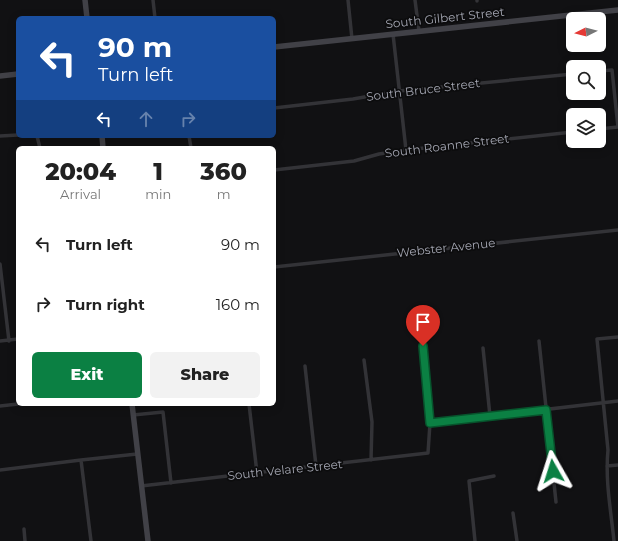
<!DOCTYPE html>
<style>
:root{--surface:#fff;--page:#f2f2f2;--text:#222;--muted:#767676;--accent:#0b8043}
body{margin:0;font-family:Montserrat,sans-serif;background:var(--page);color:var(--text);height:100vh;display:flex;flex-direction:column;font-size:15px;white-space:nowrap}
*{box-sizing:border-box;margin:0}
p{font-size:13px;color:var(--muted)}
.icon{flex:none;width:22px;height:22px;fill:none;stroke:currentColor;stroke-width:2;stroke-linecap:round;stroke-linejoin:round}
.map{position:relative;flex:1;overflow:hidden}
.details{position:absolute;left:16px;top:146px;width:260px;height:260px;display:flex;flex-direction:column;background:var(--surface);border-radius:6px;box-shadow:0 2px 10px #0003}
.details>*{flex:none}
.banner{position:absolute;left:16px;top:16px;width:260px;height:122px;border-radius:6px;box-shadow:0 2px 10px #0003;background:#1a4fa0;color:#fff;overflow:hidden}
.needle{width:26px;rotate:264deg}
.tools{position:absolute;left:566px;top:12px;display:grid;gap:8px}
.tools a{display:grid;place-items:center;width:40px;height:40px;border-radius:6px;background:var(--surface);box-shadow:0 2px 10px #0003;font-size:20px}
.pin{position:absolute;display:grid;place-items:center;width:34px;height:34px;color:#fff;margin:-41px -17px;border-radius:50% 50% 50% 0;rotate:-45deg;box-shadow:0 0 4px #0007}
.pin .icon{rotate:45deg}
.me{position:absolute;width:44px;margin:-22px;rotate:354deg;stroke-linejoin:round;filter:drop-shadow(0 0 3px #0008)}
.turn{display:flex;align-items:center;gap:14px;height:84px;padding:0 16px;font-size:18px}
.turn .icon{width:52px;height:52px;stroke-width:2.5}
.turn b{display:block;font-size:28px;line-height:34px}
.lanes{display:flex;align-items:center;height:38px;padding:0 16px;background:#0003;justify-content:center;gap:20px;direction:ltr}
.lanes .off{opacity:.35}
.eta{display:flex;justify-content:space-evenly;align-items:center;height:68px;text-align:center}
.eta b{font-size:24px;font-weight:800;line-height:28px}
.primary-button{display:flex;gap:8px;margin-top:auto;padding:8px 16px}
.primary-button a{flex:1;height:46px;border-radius:6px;background:var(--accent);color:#fff;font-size:16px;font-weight:800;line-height:46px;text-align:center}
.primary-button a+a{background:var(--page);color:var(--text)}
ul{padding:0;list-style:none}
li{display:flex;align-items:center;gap:12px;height:60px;padding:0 16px}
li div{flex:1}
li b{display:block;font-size:15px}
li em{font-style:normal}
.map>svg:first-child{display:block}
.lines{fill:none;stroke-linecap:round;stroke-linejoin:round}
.street{stroke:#333337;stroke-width:3.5}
.secondary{stroke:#414147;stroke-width:5.5}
.route-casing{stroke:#07532c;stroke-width:10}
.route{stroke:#0b8043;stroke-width:7}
.labels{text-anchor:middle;stroke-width:3.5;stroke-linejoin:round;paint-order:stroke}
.street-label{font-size:12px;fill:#a4a6b2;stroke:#0c0c0d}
</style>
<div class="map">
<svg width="618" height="541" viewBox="0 0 618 541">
<rect width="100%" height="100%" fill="#111113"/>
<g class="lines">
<!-- street -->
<path class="street" d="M153,0L155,18
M348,0L352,39
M415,0L419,31
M477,0V1
M393,34L406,150
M599,71L612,70L618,127L599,129
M274,108L353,99L399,91L573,74
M0,136L18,135
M37,136L40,148
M189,136L191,148
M274,170L354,161L379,154L406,150L573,132
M0,264L9,341
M274,267L618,230
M0,341L18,339
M539,341L556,502
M483,348L490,416
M364,360L372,422L371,460
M305,366L316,466
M249,404L257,473
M0,406L18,404
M133,415L163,412L171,483
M430,423L618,401
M81,460L91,541
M607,466L618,465
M0,470L81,460L137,454
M141,486L428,453L430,423L422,331
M513,513L517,541
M24,529L25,541
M475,541L469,481L494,476
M614,541C611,511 605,481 608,450L597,339L618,337"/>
<!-- secondary -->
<path class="secondary" d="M85,0L87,18
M274,47L618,10
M0,76L18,74
M102,136L103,148
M132,404L148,541"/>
</g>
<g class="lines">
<defs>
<path id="route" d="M423,346L430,423L546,410L553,471"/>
</defs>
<!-- route casing -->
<use href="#route" class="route-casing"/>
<!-- route -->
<use href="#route" class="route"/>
</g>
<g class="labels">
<!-- street labels -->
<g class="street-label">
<text transform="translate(445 18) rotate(-6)" y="4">South Gilbert Street</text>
<text transform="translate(423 90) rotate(-7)" y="4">South Bruce Street</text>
<text transform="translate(447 146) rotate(-7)" y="4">South Roanne Street</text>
<text transform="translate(446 248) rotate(-6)" y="4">Webster Avenue</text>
<text transform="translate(285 470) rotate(-6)" y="4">South Velare Street</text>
</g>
</g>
</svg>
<div class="tools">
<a><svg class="needle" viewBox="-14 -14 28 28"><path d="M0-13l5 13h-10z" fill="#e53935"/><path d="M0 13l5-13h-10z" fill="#767676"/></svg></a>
<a><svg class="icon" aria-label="search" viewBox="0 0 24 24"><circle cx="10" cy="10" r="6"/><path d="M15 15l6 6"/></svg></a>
<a><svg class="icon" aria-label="layers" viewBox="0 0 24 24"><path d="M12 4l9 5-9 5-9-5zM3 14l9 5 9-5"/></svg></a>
</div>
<div class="pin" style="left:423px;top:346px;background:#d93025"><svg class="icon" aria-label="arrive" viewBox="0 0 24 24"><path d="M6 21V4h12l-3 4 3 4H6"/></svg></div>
<svg class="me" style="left:553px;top:471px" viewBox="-20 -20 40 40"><path d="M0-17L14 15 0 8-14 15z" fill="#0b8043" stroke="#fff" stroke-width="4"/></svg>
<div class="banner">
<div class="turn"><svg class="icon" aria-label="left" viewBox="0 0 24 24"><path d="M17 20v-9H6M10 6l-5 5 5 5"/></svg><div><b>90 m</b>Turn left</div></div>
<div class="lanes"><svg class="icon" aria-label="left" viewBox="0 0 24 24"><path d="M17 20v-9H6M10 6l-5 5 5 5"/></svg><svg class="icon off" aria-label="ahead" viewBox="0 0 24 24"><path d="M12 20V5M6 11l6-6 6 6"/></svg><svg class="icon off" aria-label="right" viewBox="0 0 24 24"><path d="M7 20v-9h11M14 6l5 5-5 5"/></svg></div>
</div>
<section class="details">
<div class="eta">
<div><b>20:04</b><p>Arrival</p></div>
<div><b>1</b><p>min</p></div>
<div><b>360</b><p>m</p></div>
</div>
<ul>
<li><svg class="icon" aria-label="left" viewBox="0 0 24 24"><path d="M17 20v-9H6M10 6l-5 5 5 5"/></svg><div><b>Turn left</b></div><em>90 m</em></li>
<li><svg class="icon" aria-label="right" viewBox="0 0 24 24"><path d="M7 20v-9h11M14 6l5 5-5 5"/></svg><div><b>Turn right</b></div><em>160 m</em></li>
</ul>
<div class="primary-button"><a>Exit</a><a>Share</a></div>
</section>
</div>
